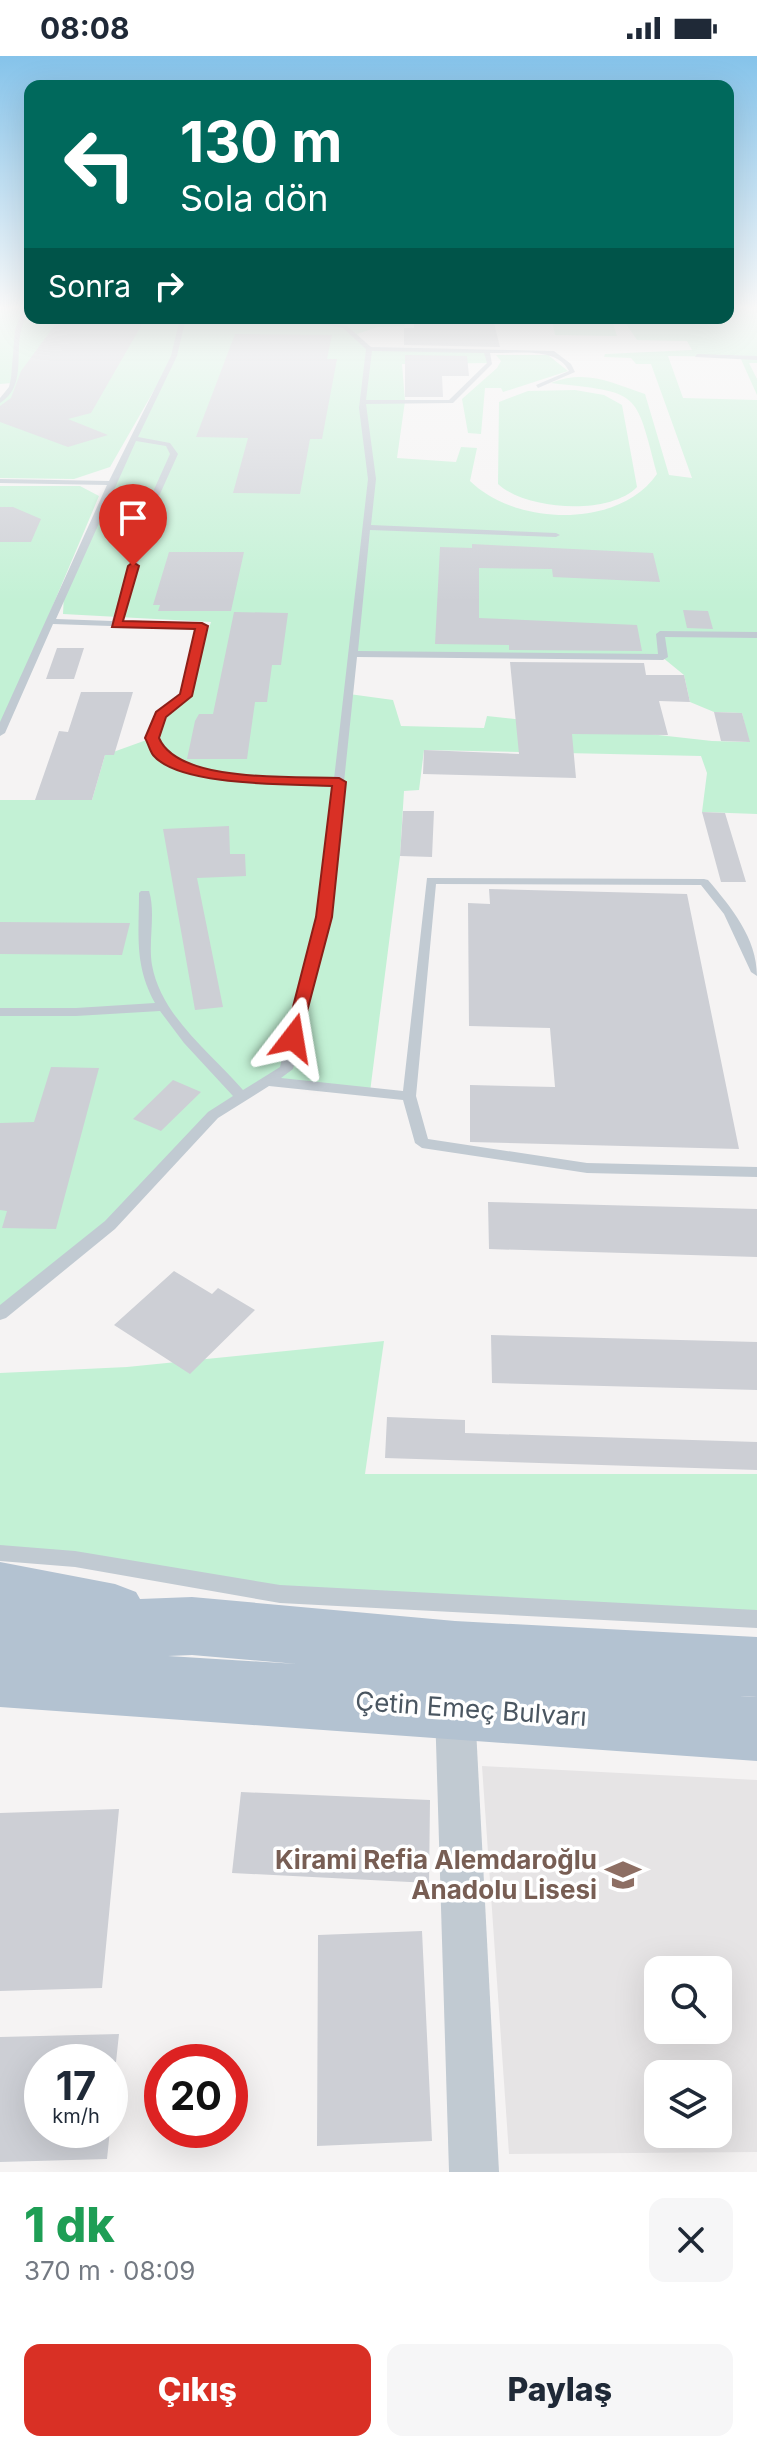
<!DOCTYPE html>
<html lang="tr">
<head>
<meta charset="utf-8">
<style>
  :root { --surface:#fff; --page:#f6f6f7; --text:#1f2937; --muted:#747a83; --accent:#d93025 }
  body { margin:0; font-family:Inter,sans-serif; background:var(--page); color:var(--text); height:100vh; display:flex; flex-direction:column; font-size:30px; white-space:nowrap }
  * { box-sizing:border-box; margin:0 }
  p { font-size:26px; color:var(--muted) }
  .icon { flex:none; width:44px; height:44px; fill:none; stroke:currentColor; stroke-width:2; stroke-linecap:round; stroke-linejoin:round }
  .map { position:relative; height:2116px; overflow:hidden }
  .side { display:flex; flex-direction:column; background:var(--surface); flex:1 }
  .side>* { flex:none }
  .banner { position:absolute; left:24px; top:24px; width:710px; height:244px; border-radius:16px; box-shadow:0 8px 32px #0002; background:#00695c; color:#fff; overflow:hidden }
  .controls { position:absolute; left:644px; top:1900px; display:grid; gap:16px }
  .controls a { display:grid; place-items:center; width:88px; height:88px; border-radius:16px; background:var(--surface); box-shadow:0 8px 32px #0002; font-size:40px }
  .speed { position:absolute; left:24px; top:1988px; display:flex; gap:16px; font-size:40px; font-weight:700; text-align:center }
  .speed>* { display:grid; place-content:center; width:104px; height:104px; border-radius:50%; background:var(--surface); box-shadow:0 8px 32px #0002; line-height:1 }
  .speed small { font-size:20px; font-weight:400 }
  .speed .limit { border:12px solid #d22; background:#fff; color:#111 }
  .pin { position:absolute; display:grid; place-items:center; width:68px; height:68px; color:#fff; margin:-82px -34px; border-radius:50% 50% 50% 0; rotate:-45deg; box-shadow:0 0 8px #0007 }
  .pin .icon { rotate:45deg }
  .me { position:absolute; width:88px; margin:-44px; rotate:14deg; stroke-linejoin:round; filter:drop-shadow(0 0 6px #0008) }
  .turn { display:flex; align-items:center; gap:28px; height:168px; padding:0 24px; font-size:36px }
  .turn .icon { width:104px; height:104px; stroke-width:2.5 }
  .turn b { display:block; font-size:56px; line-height:68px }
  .then { display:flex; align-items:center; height:76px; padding:0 24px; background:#0003; gap:16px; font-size:30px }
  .round { display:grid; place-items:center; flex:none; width:84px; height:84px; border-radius:16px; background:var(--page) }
  .summary { display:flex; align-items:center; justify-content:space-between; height:136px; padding:0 24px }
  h1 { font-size:48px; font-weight:800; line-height:60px; color:#1e9e55 }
  .cta { display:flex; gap:16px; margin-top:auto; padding:16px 24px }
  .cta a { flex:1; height:92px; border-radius:16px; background:var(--accent); color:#fff; font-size:32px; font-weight:800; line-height:92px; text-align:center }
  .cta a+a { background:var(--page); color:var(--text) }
  .status { display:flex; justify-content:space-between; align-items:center; height:56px; padding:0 40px; background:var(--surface); direction:ltr }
  .status svg { height:22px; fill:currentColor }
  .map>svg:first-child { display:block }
</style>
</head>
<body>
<div class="status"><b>08:08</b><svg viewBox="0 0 49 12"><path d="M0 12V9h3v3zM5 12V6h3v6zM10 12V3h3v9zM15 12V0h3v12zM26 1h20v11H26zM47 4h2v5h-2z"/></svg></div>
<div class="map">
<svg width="757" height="2116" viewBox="0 0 757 2116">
  <rect width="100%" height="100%" fill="#f5f3f3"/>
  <path fill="#e6e4e5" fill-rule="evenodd" d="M482,1710L757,1724V2096L509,2098ZM658,1914H718V1974H658ZM658,2018H718V2078H658Z"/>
  <path fill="#c3f1d5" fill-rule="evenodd" d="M0,250H30V262H183V268L304,265L288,262H410L404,270L378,271L357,278L369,293L487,296L490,307L402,308L405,345L397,402L456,406L461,391L477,392L470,425C516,470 619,473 657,418C635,333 640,337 551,327C587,313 611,327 645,338L669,419L692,422L651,308H636L631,302L604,301L605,298L692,294L687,285L637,284L622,262H728V250H757V307H749L757,323V339L740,301L668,300L683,342L757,344V758L702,756L707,717L701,700L424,694L419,734L404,735L400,800L370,1036L266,1026L213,1059L110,1169L0,1258V744H92L105,699L152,682L161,659L186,640L211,566L63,558L64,538L168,310L110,411L74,423L0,422V345L12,327L0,328ZM353,598L662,601L684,619L690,646L714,656L742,657L749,686L712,685L487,660L484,672L401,670L393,644L349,638Z
    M552,264H612L617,280L555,279Z
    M496,299H548L568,315L503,336L501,332H485L481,378L468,377L462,343L497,312L501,305Z
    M575,334L604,339L622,349L637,431C609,460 526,454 498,428L499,346L528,335Z
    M0,430H80L99,440L0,675Z
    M384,1285L365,1418H757V1563L280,1538L0,1497V1317L127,1311Z"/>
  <path fill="#cdcfd5" d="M60,262L145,263L91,357L68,363L108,379L68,391L0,366V350L11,342L21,315Z
    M493,263L500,291L404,289V272H414V267H423V264Z
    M235,278L332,279L327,303H337L322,383H310L300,438L233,437L248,382L196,381Z
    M405,299L467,300L469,320H442L443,341H405Z
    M0,451H13L41,463L31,486H0Z
    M472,488L653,497L660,526L553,521L552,513L479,512V562L637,569L642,595L509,594V589L435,588L440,491L472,492Z
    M169,496H244L231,555H158L160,549H153Z
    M683,554L708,555L713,573L687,572Z
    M234,556L288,557L281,609H272L267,646H255L247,703H187L195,665L199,658H213Z
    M57,592H84L74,623H46Z
    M510,606L644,607L646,619H684L690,646L659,645L668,679L572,678L576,722L423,718L424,694L519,698Z
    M81,636H133L114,699H105L92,744H35L59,675L68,676Z
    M714,656L742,657L750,686L721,685Z
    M403,755H434L432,801L400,800Z
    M702,756L725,757L746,826H721Z
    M229,770L230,798H245L246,820L197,822L223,951L195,954L163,773Z
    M489,833L687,838L739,1093L470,1086V1029L555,1031L550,972L469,970L468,847L490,848Z
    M0,866L130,867L122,899L0,898Z
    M51,1011L99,1012L56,1173L2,1172L7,1155L0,1154V1067L34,1066Z
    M173,1024L201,1036L161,1075L133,1063Z
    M488,1146L757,1153V1201L489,1193Z
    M174,1215L212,1238L218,1232L255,1254L190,1318L114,1269Z
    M491,1279L757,1286V1334L492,1327Z
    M387,1361L465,1364V1377L757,1386V1414L385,1402Z
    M241,1736L430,1744L429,1827L232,1817Z
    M119,1753L102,1932L0,1935V1757Z
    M422,1875L432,2085L317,2090L318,1879Z
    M119,1978L116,2006H42V2074H110L107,2103L0,2106V1981Z"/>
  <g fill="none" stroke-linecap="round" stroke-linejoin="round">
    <path fill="#c1cad2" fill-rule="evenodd" d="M24,250H30C27,258 23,266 21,275C15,300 26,331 0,347V342L9,331L11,322L15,274Z
      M180,262H186L177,300L138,381L170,387L178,398L155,449L121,565L202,567L206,570L191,640L165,660L157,682C158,684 161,692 162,694C183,727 297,722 334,723L368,423L359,352L366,293L343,272L285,262L347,270L371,291L554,295L571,308L575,316L538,332L536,329L569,315C556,290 515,298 490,297L492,308L453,347L366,348L376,423L371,469L556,477L560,479L556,481L370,474L358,595L658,598L656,578L660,575L757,576V582L665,581L668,601L663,604L357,601L330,861L293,1013L281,1022L403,1035L427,822L704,823L708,824C731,851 757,882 757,920L751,916L724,858L701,829L436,828L416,1040L428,1083L587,1107L757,1111V1121L587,1117L422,1092L415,1087L403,1044L269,1030L218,1062L115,1173L6,1262L0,1264V1249L105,1165L208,1056L233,1040L184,987L160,955L76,960H0V952H76L155,947C134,909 139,879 139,837L141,835H149C156,857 148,885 152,909C161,960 210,996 243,1034L280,1011L318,861L333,729C290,728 184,733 155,699C151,695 149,688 147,682L158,657L181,639L197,573L53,568L5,677L0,680V666L107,429L0,427V423L109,425L171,300ZM372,295L484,297L487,307L449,344H366ZM136,385L166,390L170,398L147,449L112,565L56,563Z
      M697,298L757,300V304L695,301Z
      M0,1489L75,1495L280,1529L757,1554V1572L280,1547L75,1511L0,1505Z"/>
    <path fill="#c1cad2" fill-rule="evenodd" d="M455,1633L469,1639L475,1653L499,2116H449L435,1653L441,1639Z"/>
    <path fill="#b3c2d1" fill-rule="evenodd" d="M0,1506L115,1528L136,1536L140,1543L192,1541L455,1565L757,1581V1641L740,1640L757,1641V1705L0,1651ZM192,1599L297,1608L168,1600Z"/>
  </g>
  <linearGradient id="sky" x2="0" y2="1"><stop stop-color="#85c3ea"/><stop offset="0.46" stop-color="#fafafa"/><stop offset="1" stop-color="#fafafa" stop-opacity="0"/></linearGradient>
  <rect width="757" height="546" fill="url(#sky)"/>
  <path fill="#d93025" stroke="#8d1f18" stroke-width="2" d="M133,506L139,510L123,565L202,567L208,570L192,640L166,661L159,682C179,728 294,720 339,722L346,726L332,861L299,986L293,988L285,982L316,861L332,730C292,728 179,731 153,699C150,695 148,687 145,682L156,656L180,638L195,573L112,571L128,510Z"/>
  <defs>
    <g id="school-bare" transform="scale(2.76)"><path d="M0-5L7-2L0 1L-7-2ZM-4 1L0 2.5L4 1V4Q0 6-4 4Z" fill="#8d6e63" stroke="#fff" stroke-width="2.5" paint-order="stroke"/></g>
  </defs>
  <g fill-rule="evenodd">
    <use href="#school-bare" x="623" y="1819"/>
  </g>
  <g text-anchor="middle" stroke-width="7" stroke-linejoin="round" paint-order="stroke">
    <g font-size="26" fill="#4a5661" stroke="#fff">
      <text transform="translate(471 1653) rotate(4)" y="9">Çetin Emeç Bulvarı</text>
    </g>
    <g font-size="26" font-weight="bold" fill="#785e54" stroke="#fff" text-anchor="end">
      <text x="597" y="1813">Kirami Refia Alemdaroğlu<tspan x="597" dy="30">Anadolu Lisesi</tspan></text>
    </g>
  </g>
</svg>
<div class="controls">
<a><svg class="icon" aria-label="search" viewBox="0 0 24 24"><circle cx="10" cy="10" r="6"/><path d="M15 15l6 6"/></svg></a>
<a><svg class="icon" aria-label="layers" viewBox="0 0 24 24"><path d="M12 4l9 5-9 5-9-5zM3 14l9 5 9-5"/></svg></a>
</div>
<div class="speed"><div>17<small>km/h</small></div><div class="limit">20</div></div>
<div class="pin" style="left:133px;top:510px;background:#d93025"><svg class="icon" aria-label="arrive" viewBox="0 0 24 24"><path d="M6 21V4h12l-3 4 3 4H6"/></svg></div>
<svg class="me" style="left:293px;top:982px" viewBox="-20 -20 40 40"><path d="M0-17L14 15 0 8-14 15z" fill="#d93025" stroke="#fff" stroke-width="4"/></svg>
<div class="banner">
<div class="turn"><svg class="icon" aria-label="left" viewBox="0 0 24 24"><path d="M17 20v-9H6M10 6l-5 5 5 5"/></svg><div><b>130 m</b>Sola dön</div></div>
<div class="then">Sonra<svg class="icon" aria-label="right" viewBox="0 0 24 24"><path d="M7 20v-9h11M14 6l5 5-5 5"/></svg></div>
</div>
</div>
<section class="side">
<div class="summary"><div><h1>1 dk</h1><p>370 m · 08:09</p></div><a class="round"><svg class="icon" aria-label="close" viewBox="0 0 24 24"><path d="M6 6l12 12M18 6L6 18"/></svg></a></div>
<div class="cta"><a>Çıkış</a><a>Paylaş</a></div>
</section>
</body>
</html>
